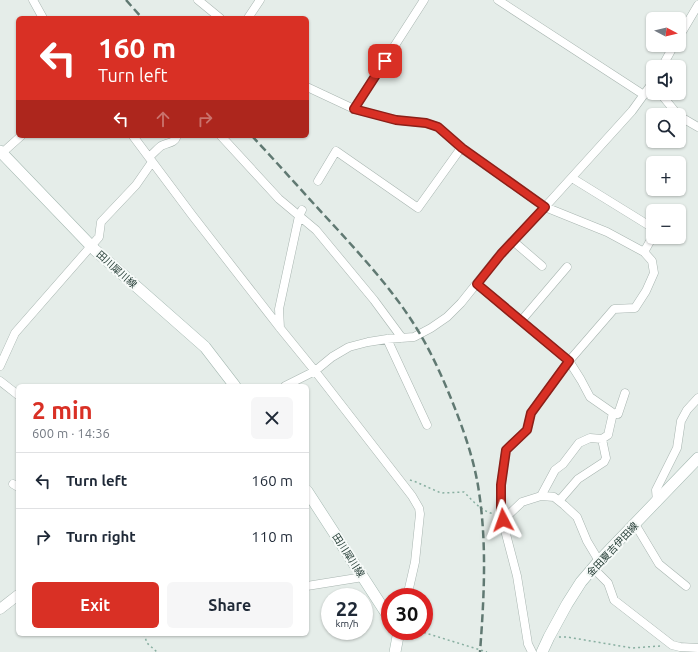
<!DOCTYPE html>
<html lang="en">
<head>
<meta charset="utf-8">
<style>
  :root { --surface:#fff; --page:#f6f6f7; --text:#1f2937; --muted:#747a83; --line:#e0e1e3; --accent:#d93025 }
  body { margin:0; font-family:Ubuntu,"Noto Sans JP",sans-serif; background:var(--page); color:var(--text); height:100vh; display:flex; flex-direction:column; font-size:15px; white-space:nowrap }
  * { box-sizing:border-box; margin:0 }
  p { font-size:13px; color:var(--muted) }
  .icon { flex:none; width:22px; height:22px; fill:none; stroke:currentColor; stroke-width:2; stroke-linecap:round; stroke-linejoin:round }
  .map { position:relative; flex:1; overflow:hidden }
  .details { position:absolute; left:16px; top:384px; width:293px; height:252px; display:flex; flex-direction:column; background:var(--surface); border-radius:6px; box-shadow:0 1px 3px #0004 }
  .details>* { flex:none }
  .hud { position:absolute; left:16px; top:16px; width:293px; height:122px; border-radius:6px; box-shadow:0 1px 3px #0004; background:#d93025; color:#fff; overflow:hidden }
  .needle { width:26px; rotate:97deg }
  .fabs { position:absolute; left:646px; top:12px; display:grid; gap:8px }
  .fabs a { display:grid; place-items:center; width:40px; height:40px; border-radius:6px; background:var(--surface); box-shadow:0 1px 3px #0004; font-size:20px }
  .speed { position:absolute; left:321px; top:588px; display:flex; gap:8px; font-size:20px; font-weight:700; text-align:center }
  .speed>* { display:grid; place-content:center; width:52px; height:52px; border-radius:50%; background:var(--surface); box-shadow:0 1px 3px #0004; line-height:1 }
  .speed small { font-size:10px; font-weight:400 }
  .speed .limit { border:6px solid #d22; background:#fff; color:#111 }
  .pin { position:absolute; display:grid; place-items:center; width:34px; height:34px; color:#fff; margin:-17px; border-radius:8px; box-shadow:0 2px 6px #0006 }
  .me { position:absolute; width:44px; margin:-22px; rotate:356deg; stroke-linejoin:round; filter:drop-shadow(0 0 3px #0008) }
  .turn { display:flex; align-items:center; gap:14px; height:84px; padding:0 16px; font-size:18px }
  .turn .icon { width:52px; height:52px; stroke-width:2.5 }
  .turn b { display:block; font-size:28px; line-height:34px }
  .lanes { display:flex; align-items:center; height:38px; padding:0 16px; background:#0003; justify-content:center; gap:20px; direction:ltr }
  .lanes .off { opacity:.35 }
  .round { display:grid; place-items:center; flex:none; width:42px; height:42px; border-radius:6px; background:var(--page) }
  .head { display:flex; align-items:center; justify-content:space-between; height:68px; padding:0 16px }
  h1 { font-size:24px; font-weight:700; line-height:30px; color:var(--accent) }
  .primary-button { display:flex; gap:8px; margin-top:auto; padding:8px 16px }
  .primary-button a { flex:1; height:46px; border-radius:6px; background:var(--accent); color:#fff; font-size:16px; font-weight:700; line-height:46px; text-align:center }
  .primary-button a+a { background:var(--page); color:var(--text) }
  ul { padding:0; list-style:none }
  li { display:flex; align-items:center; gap:12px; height:56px; padding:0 16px; border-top:1px solid var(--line) }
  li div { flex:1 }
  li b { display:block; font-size:15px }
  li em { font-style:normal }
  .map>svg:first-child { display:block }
</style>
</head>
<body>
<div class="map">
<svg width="698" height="652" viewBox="0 0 698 652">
  <rect width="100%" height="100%" fill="#e5ede9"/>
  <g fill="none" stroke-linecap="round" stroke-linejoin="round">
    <g stroke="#a8b5b0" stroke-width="9">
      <path id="minor" d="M33,0L43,18
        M198,0L220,18
        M498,0L644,95
        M248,18L260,0
        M679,37L698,5
        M662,67L674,45
        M307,87L354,109L396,120L426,123L438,127L461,148L545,207L607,232L644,252L652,261L654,273L646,291L635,308L614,309L569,361L581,380L590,397L613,413L608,435L602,439L590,438L579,443L563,464L555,470L541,496
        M660,93L678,115
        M354,109L424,0
        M679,116L698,127
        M133,136L192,215L280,328L315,371L412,496L419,508L420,514L415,562L407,597
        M221,136L279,199L316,230L374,300L402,338
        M2,153L21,136
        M149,157C153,154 157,149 161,146C168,142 174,144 177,136
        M572,178L653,228
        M318,181L336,151L418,208L461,148
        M513,241L542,266
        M644,252L653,236
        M477,284L569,361L531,413L527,430L506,450L501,485V515L517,576L528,644L532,652
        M521,321L567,267
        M280,328L279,309L299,216L302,210
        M387,339L427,425
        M0,366L15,333L99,237L101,222L136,185L152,162
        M0,381L18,395
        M285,386L315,371L332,357L349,347L368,342L387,339L414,337L431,328L447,317L461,303L501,253L545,207L632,111L653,82
        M613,413L618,414L625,393
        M13,484L18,487
        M559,501L578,479L604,462L606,458L602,439
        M657,502L656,490L677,448L681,421L687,410L698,398
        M503,520L522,502L541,496L554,497L564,505L577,517L587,541L599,561
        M635,524L659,564L686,586
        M593,568L608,583L614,600L672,645L680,647L698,648
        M307,586L363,577"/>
    </g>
    <g stroke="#a8b5b0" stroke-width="11">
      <path id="tertiary" d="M0,609L18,595"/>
    </g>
    <g stroke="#a4b8b1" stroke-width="12">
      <path id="secondary" d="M0,151L95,250L205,347L235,386
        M307,491L390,619
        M395,652L399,631
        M542,652L549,637L567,604L581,582L599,561L698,458"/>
    </g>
    <path stroke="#88afa1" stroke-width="1.5" stroke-dasharray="2 3" stroke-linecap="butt" d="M410,480L416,482L441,493L464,492C473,501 481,511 494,514
      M419,631L487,652
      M144,634L147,643L157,652
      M559,637H567L632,648L660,646"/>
    <use href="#minor" stroke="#fff" stroke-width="8"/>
    <use href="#tertiary" stroke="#fff" stroke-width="10"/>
    <use href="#secondary" stroke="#fff" stroke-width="11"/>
    <path stroke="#607972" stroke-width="2.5" stroke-dasharray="8 4" stroke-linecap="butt" d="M126,0L142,18
      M252,136C281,167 309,199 338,230C366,261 395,293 417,329C433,355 445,383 456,411C466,437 475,464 479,492C487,545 484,599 480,652"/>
  </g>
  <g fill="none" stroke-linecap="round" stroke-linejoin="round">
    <g stroke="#8d1f18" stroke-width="10">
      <path id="route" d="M385,61L354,109L396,120L426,123L438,127L462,148L545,207L501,254L477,284L569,361L531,413L527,430L506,450L501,485V515L503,520"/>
    </g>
    <use href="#route" stroke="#d93025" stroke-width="7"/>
  </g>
  <g text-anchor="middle" stroke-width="4" stroke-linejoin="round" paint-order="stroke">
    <g font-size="10" fill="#263e37" stroke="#f6faf8">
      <text transform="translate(117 269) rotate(42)" y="4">田川犀川線</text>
      <text transform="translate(612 549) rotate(-47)" y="4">金田夏吉伊田線</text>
      <text transform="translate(349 555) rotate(57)" y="4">田川犀川線</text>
    </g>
  </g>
</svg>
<div class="fabs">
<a><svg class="needle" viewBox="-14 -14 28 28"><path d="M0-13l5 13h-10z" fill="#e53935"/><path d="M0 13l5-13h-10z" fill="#747a83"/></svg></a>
<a><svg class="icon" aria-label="sound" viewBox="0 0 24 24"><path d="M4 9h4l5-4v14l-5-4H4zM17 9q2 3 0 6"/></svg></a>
<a><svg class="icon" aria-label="search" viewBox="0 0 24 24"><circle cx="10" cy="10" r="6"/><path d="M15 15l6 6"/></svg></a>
<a>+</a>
<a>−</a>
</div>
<div class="speed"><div>22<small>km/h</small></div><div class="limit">30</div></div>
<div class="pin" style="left:385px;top:61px;background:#d93025"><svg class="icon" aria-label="arrive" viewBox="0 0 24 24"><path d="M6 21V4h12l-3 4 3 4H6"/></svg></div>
<svg class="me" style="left:503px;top:520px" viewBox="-20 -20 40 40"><path d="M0-17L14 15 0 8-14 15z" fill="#d93025" stroke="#fff" stroke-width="4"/></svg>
<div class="hud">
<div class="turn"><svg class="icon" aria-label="left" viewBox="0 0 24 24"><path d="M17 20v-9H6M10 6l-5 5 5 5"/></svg><div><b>160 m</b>Turn left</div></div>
<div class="lanes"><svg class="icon" aria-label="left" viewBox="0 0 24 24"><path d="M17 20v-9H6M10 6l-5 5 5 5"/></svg><svg class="icon off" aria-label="ahead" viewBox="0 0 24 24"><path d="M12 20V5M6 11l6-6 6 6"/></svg><svg class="icon off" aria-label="right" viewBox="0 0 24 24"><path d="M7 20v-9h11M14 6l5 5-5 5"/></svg></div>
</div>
<section class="details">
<div class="head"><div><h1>2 min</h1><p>600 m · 14:36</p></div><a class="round"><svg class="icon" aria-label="close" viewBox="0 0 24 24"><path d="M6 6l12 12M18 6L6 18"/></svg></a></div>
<ul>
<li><svg class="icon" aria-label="left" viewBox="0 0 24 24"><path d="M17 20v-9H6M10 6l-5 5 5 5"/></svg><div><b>Turn left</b></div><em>160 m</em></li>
<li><svg class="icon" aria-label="right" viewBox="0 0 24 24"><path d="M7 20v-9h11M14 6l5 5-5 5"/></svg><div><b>Turn right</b></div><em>110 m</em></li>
</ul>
<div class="primary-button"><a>Exit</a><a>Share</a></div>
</section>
</div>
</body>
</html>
